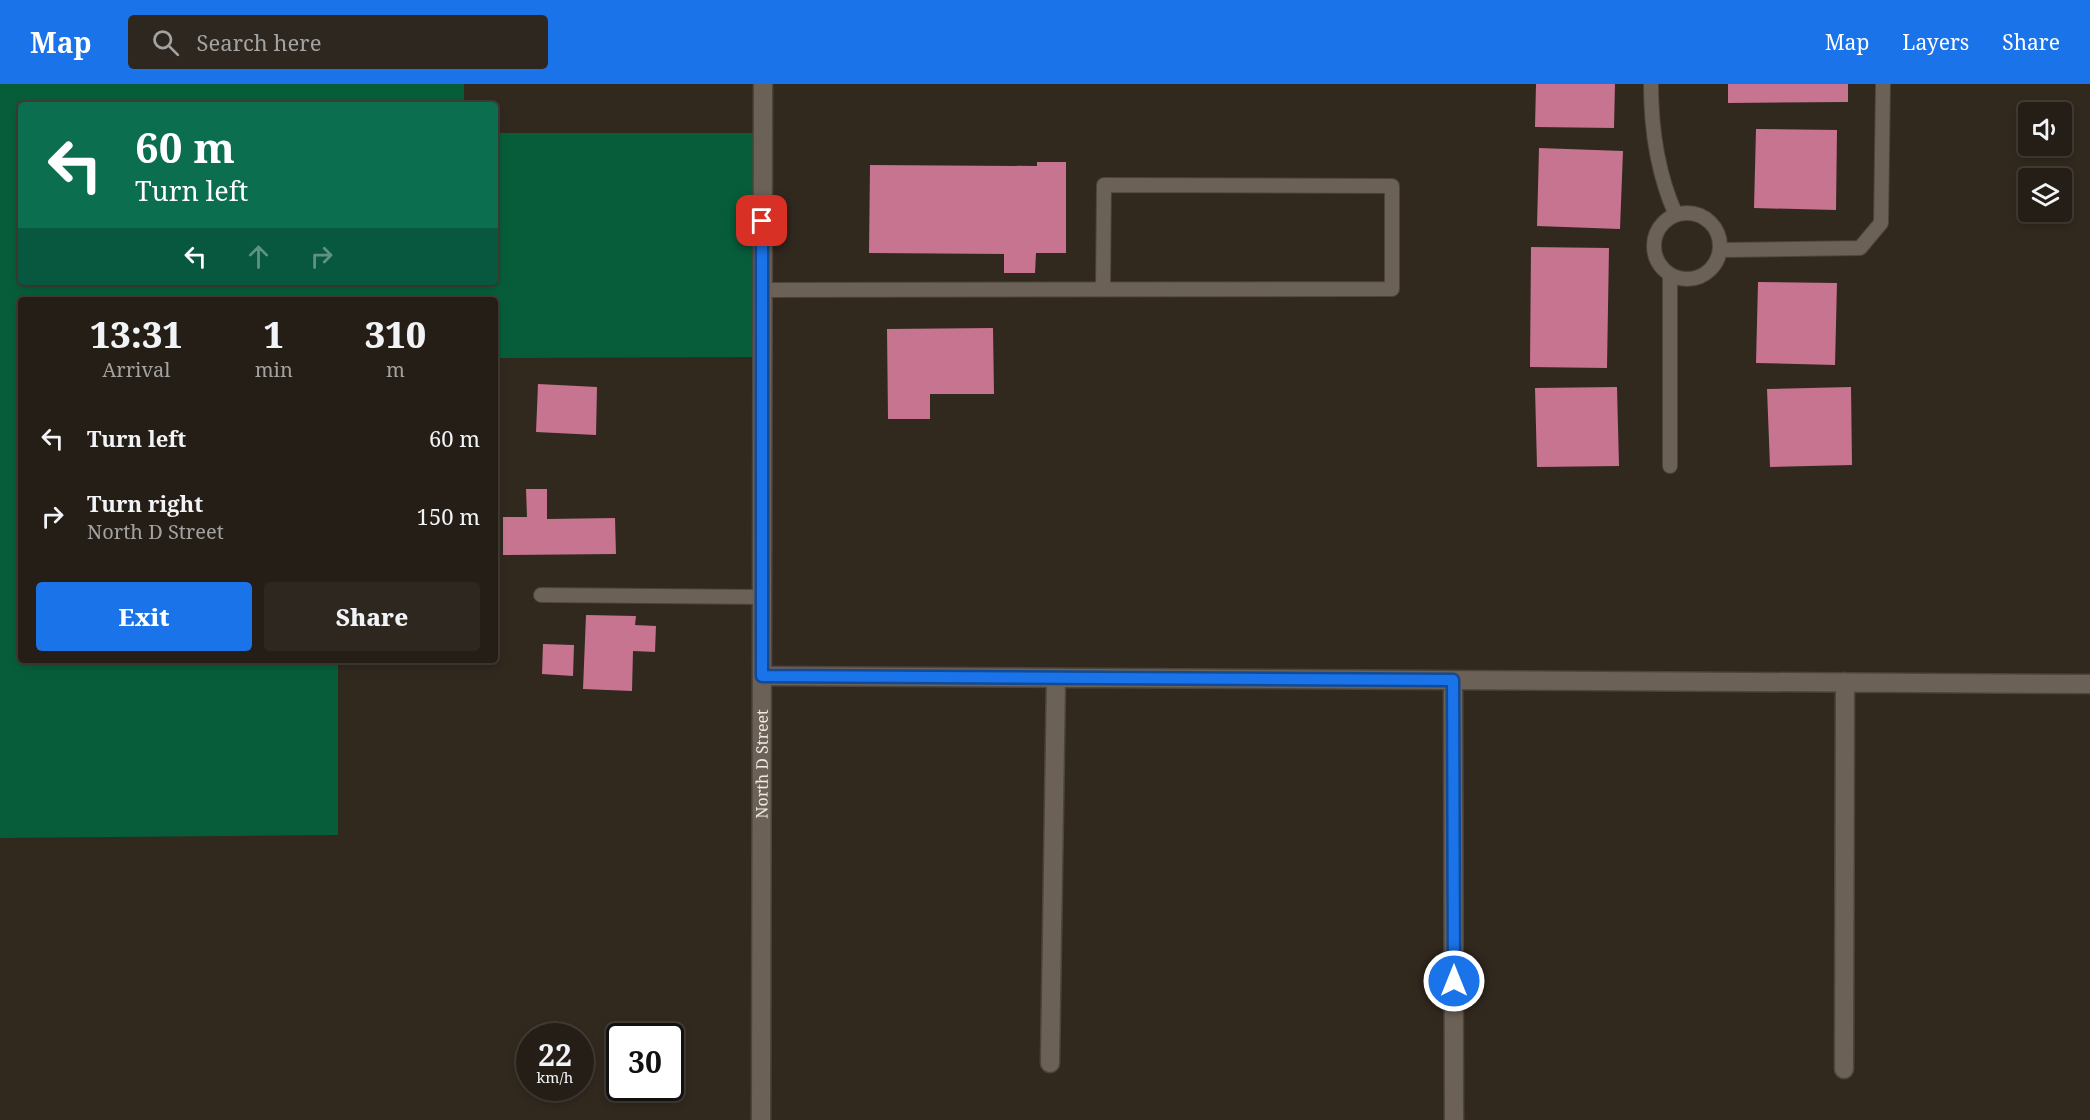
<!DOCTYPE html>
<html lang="en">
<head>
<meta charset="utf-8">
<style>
  :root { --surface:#251e16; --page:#2d271f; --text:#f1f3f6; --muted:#a3a2a1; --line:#423c35; --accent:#1a73e8 }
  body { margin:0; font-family:"Noto Serif",serif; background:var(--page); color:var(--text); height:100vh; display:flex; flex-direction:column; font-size:22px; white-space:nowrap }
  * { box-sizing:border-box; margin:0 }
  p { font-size:20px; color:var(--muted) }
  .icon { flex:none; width:33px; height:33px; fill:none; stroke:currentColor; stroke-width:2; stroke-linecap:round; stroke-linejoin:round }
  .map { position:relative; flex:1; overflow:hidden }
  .sheet { position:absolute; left:18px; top:213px; width:480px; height:366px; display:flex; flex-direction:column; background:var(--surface); border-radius:6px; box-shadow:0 3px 9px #0003,0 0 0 2px var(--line) }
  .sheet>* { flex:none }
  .banner { position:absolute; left:18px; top:18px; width:480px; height:183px; border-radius:6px; box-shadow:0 3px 9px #0003,0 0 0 2px var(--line); background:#0b6e4f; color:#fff; overflow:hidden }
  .buttons { position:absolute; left:2018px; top:18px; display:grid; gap:12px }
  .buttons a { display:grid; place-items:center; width:54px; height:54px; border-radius:6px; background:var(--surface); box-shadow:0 3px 9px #0003,0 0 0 2px var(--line); font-size:30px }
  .speed { position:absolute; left:516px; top:939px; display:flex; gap:12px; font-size:30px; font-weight:700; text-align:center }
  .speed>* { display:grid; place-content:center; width:78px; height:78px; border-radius:50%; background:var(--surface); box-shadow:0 3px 9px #0003,0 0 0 2px var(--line); line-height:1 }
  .speed small { font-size:15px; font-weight:400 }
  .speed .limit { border:3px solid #111; border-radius:9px; background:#fff; color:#111 }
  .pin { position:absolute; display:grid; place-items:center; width:51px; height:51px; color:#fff; margin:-26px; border-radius:12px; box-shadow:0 3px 9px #0006 }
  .me { position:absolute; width:66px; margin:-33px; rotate:0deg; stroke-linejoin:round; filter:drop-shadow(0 0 4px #0008) }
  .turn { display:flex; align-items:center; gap:21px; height:126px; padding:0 18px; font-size:27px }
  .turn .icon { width:78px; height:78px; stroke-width:2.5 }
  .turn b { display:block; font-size:42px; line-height:51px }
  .lanes { display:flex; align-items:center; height:57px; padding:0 18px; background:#0003; justify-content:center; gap:30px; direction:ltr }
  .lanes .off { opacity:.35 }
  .eta { display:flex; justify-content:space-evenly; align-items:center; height:102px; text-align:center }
  .eta b { font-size:36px; font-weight:800; line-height:42px }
  .button { display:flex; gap:12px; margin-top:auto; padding:12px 18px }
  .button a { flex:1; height:69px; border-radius:6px; background:var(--accent); color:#fff; font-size:24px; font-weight:800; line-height:69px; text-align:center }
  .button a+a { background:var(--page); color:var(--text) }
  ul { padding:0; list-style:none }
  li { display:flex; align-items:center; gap:18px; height:78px; padding:0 18px }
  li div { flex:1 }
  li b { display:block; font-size:22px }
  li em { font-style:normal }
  header { display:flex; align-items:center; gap:36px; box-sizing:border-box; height:84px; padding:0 30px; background:var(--accent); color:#fff }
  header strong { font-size:28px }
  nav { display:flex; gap:33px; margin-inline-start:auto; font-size:21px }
  .search { width:420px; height:54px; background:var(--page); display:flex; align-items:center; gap:15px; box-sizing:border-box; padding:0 21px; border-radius:6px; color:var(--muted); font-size:22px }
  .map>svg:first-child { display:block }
</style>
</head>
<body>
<header>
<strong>Map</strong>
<div class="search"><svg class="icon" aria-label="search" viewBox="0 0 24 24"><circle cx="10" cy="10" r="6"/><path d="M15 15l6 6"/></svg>Search here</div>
<nav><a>Map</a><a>Layers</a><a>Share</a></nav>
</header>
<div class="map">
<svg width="2090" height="1036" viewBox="0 0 2090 1036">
  <rect width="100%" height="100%" fill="#31281e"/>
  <path fill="#075d3a" d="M0,0H464V21H21V198H495V49H770V273L495,274V216H21V576H338V751L0,754Z"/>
  <path fill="#c6748f" d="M1536,0H1615L1614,44L1535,43Z
    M1728,0H1848V18L1728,19Z
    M1756,45L1837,46L1836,126L1754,124Z
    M1539,64L1623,67L1620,145L1537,142Z
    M1037,78H1066V169H1036L1035,189H1004V170L869,169L870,81L1037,82Z
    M1531,163L1609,164L1607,284L1530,283Z
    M1758,198L1837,199L1835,281L1756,279Z
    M993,244L994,310H930V335H888L887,245Z
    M538,300L597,303L596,351L536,348Z
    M1617,303L1619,382L1537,383L1535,304Z
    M1851,303L1852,381L1770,383L1767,305Z
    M526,405H547V435L615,434L616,470L503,471V433H527Z
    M586,531L636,532L635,541L656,542L655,568L633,567L632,607L583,605Z
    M543,560L574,561L573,592L542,590Z"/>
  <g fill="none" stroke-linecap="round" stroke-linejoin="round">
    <g stroke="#4c453c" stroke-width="16">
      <path id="service" d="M1651,0C1651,46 1657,89 1676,131
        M1654 162a33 33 0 1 1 66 0a33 33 0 1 1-66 0Z
        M1721,166L1860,164L1881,139L1883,0
        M1670,191V382
        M761,206L1392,205V102L1104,101L1103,205
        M541,511L762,513"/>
    </g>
    <g stroke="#4c453c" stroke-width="21">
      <path id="minor" d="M762,592L2090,600
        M1453,596L1454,1036
        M1050,979L1056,594
        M1844,985L1845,598"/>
    </g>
    <g stroke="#4c453c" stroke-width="21">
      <g id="tertiary">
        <path id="s1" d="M761,1036L763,0"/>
      </g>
    </g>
    <use href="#service" stroke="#6c6156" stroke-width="14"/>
    <use href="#minor" stroke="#6c6156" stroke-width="18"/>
    <use href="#tertiary" stroke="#6c6156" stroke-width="18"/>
  </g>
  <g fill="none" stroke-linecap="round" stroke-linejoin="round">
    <g stroke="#114b97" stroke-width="15">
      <path id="route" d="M762,137V592L1453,596L1454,897"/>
    </g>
    <use href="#route" stroke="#1a73e8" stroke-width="10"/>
  </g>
  <g text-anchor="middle" stroke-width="6" stroke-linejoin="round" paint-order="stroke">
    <g font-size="16" fill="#efe9e2" stroke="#31281e">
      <text dy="6" stroke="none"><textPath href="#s1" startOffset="356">North D Street</textPath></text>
    </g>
  </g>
</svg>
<div class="buttons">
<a><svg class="icon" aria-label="sound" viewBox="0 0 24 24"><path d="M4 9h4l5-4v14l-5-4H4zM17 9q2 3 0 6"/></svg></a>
<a><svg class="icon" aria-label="layers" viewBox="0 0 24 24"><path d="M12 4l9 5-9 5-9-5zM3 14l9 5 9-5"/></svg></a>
</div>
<div class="speed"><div>22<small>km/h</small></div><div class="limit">30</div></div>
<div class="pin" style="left:762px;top:137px;background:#d93025"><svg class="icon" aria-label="arrive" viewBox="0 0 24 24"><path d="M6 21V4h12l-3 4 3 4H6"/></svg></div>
<svg class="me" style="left:1454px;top:897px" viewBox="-20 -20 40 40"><circle r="17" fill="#1a73e8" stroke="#fff" stroke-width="3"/><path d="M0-11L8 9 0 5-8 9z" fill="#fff"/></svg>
<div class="banner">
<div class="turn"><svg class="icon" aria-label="left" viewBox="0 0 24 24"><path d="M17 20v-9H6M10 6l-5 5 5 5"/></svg><div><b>60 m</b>Turn left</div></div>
<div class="lanes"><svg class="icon" aria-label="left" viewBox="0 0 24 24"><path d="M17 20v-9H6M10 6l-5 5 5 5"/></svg><svg class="icon off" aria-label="ahead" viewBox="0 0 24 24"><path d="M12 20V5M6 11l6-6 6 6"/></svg><svg class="icon off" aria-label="right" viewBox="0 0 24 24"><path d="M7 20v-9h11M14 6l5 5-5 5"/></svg></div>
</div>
<section class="sheet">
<div class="eta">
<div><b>13:31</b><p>Arrival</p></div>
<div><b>1</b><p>min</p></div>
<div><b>310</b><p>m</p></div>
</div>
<ul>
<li><svg class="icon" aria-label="left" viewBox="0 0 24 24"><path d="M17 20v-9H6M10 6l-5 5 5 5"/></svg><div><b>Turn left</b></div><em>60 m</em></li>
<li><svg class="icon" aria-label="right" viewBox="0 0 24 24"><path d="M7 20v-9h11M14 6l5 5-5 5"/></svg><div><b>Turn right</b><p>North D Street</p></div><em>150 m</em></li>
</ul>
<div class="button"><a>Exit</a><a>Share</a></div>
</section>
</div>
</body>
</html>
